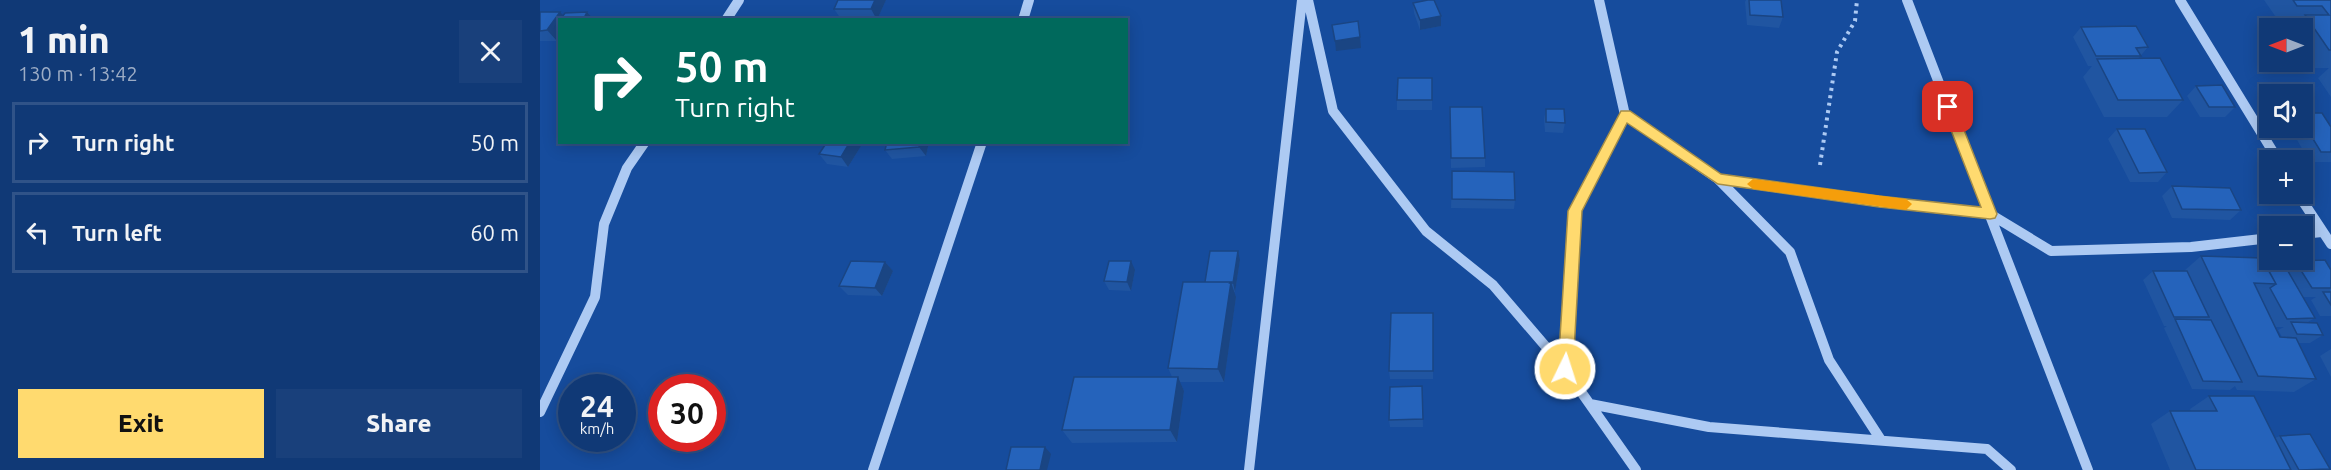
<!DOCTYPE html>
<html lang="en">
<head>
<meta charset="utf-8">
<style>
  :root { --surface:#103976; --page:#19407b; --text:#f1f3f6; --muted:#9cacc5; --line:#305388; --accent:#ffda6f }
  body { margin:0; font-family:Ubuntu,sans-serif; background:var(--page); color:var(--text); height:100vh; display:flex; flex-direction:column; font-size:22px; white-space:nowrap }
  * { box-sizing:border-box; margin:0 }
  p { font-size:20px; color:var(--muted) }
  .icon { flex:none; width:33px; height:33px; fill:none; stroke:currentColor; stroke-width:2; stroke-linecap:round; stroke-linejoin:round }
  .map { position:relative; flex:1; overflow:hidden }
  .details { display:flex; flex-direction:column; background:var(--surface); width:540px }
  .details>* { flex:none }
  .hud { position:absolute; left:18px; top:18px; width:570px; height:126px; border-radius:0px; box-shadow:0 3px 15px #0003,0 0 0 2px var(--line); background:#00695c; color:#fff; overflow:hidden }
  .needle { width:39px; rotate:270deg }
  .buttons { position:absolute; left:1719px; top:18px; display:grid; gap:12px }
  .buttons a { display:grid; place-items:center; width:54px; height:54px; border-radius:0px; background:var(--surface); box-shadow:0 3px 15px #0003,0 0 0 2px var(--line); font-size:30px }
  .speed { position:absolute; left:18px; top:374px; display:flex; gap:12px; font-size:30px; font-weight:700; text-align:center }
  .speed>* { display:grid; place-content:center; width:78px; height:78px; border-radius:50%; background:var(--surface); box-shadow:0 3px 15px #0003,0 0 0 2px var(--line); line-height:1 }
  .speed small { font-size:15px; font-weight:400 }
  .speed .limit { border:9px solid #d22; background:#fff; color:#111 }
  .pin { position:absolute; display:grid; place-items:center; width:51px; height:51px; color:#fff; margin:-26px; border-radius:12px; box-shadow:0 3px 9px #0006 }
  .me { position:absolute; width:66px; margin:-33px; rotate:4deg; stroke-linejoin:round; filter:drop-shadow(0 0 4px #0008) }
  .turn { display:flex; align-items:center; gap:21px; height:126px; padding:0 18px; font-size:27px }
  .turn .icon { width:78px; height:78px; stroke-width:2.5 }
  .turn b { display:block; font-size:42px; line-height:51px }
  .round { display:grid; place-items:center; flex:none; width:63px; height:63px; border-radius:0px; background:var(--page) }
  .overview { display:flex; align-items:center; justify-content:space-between; height:102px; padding:0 18px }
  h1 { font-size:36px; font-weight:800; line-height:45px }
  .button { display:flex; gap:12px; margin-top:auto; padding:12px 18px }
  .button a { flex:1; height:69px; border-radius:0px; background:var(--accent); color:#111; font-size:24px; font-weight:800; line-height:69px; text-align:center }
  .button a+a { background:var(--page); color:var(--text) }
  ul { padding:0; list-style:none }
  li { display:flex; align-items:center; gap:18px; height:81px; margin:0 12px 9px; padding:0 6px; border:3px solid var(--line); border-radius:0px }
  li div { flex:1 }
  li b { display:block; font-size:22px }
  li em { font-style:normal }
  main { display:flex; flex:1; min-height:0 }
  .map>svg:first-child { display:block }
</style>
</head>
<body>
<main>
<section class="details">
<div class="overview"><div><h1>1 min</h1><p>130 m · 13:42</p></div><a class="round"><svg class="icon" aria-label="close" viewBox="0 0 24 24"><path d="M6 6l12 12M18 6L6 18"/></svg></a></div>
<ul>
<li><svg class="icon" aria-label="right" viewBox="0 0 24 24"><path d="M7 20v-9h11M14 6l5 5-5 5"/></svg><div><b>Turn right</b></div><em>50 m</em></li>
<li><svg class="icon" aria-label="left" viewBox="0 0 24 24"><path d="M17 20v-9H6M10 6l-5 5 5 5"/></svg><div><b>Turn left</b></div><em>60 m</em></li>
</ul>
<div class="button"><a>Exit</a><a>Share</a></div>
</section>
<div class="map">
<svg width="1791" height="470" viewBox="0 0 1791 470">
  <rect width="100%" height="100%" fill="#164c9d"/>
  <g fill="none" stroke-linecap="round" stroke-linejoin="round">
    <path stroke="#adcaf3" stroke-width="4" stroke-dasharray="3 4.5" stroke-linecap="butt" d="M1280,165L1297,52L1315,21L1317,0"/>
    <path stroke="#adcaf3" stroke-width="10" d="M768,0L793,111L886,231L953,285L1025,369
      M1059,0L1085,115L1035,211L1025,369L1096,470
      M1367,0L1548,470
      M1640,0L1738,160
      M186,20L199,0
      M483,20L489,0
      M1085,115L1178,179L1250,252L1289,360L1341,440
      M1178,179L1339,202L1450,214L1511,251L1651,247L1730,238
      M1758,194L1791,244
      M1762,234L1782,232
      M1050,404L1169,427L1447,449L1471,470
      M0,412L55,297L64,224L87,168L105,142
      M333,470L442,142
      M709,470L762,0"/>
  </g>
  <path fill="#2055a1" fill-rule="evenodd" d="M346,0L337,20L301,19L294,9Z
    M1206,0H1241L1243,17L1239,28L1207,25L1205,2Z
    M1724,0H1791V97L1778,78L1789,68H1770L1762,55V28H1752L1758,23H1740Z
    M873,3L901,16V26L880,30L874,13Z
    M0,12L23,15L47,12L54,20H20V37L17,41H0Z
    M1541,27L1608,47L1598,59L1643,100L1627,117H1564L1543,77L1552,66H1548L1533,37Z
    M892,78V110H857V100Z
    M1656,86L1695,107L1685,117H1660L1647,96Z
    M1006,109L1025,123L1023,133L1005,132L1004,119Z
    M1762,113L1791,127V162H1770L1750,128H1762Z
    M910,117L945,158V167L911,168Z
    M1577,129L1627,172L1618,182H1590L1568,139Z
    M287,142H319L321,146L308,167L287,164L279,154Z
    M347,142H389L386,156L352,159L345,150Z
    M912,171L975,200L974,209L911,208Z
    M1632,186L1701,210L1690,220L1632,218L1622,196Z
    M1661,256L1726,266L1746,268L1755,261L1791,270V316H1780L1771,300L1776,297H1763L1775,318L1768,322L1783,335L1770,343H1759L1776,379L1754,392L1697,390L1695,386L1690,390L1652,389L1624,328L1627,326H1624L1603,280L1613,271H1644ZM1735,327H1744L1738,330L1742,337H1740Z
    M700,260L695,292H694L696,297L684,382H640L644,391L637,442L532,443L522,430L632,377L628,368L665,282Z
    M345,262L353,271L342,296L308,295L299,286Z
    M595,270L591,291L569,290L564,281Z
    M893,313V379H850L849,371Z
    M1791,349V377L1780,356Z
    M882,386L883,427H850L849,420Z
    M1669,396L1735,438L1740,436L1790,469L1787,470H1630L1611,424L1630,411H1651L1650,409Z"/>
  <path fill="#1a4583" d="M335,0H346L337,20L331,9Z
    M20,12L28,20H20V28H15L20,32V37L17,41L7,30Z
    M47,12L54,20H43Z
    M901,16V26L880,30V20Z
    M820,37L821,48L796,51L795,41Z
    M310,142H319L321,146L308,167L301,157Z
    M380,142H389L386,156L379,147Z
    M698,251L700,260L695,292L693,283Z
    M591,261L595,270L591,291L587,282Z
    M345,262L353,271L342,296L335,288Z
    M691,282L696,297L684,382L678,369Z
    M638,377L644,391L637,442L630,430Z
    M505,447L511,454L507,470H500Z"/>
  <path fill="#2563bb" stroke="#1a4583" stroke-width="1.5" d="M298,0H335L331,9H294Z
    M888,0H894L901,16L880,20L873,3Z
    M1209,0H1241L1243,17L1210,15Z
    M1753,0H1791V50H1789L1765,15H1789L1782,6H1757Z
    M0,12H20L7,30L0,31Z
    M47,12L43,20H20L25,13Z
    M20,21V28H15Z
    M818,21L820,37L795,41L792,25Z
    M1596,26L1608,47L1596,48L1601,56H1556L1541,27Z
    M1620,58L1643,100H1578L1557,59Z
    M858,78H892V100H857Z
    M1682,85L1695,107H1669L1656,86Z
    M910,107H942L945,158H911Z
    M1006,109H1024L1025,123L1006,122Z
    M1762,113H1782L1791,127V152H1781L1762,121Z
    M1577,129H1605L1627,172L1599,173Z
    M287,142H310L301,157L279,154Z
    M347,142H380L379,147L345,150Z
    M912,171L974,172L975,200L912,199Z
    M1632,186L1690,188L1701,210L1642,209Z
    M670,251H698L693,283H690L691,282H665Z
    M1661,256L1722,258L1736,284L1714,283L1740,337L1756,338L1776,379L1718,376Z
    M1785,260L1791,270V288H1772L1755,261Z
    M311,261L345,262L335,288L299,286Z
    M569,261H591L587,282L564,281Z
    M1726,266H1745L1775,318L1747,319L1730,288L1736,284Z
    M1613,271H1647L1669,317H1634Z
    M643,282H691L678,369L628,368Z
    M1783,292H1791V305Z
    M851,313H893V371H849Z
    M1635,319L1671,320L1702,382L1663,381Z
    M1751,322L1777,323L1783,335L1757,334Z
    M534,377H638L630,430H522Z
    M882,386L883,419L849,420L850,387Z
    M1669,396H1714L1751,470H1656L1630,411H1677Z
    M1770,434L1790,469L1759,470L1740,436Z
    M471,447H505L500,470H466Z"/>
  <path fill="#ffda6f" stroke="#a68e48" stroke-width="1.5" d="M1408,102L1415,107L1457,214L1455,218L1450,219L1339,207L1178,184L1087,123L1042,211L1033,369L1030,374L1025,376L1020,374L1018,369L1028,211L1081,111H1090L1181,174L1339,196L1441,207L1402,107Z"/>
  <path fill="#f59e0b" d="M1213,179L1366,199L1372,204L1366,210L1213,189L1207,184Z"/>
</svg>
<div class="buttons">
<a><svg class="needle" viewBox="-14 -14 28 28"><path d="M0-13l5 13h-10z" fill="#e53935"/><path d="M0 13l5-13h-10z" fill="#9cacc5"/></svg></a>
<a><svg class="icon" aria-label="sound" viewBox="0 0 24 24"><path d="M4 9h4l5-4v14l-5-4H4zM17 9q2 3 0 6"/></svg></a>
<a>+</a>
<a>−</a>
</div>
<div class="speed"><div>24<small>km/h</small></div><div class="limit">30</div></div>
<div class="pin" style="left:1408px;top:107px;background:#d93025"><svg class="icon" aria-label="arrive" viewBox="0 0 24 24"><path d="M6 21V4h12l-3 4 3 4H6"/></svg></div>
<svg class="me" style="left:1025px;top:369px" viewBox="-20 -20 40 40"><circle r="17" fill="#ffda6f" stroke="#fff" stroke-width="3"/><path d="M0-11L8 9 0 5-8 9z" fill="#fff"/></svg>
<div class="hud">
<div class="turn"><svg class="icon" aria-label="right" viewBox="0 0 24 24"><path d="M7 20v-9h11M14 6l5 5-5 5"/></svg><div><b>50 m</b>Turn right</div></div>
</div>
</div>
</main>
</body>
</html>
